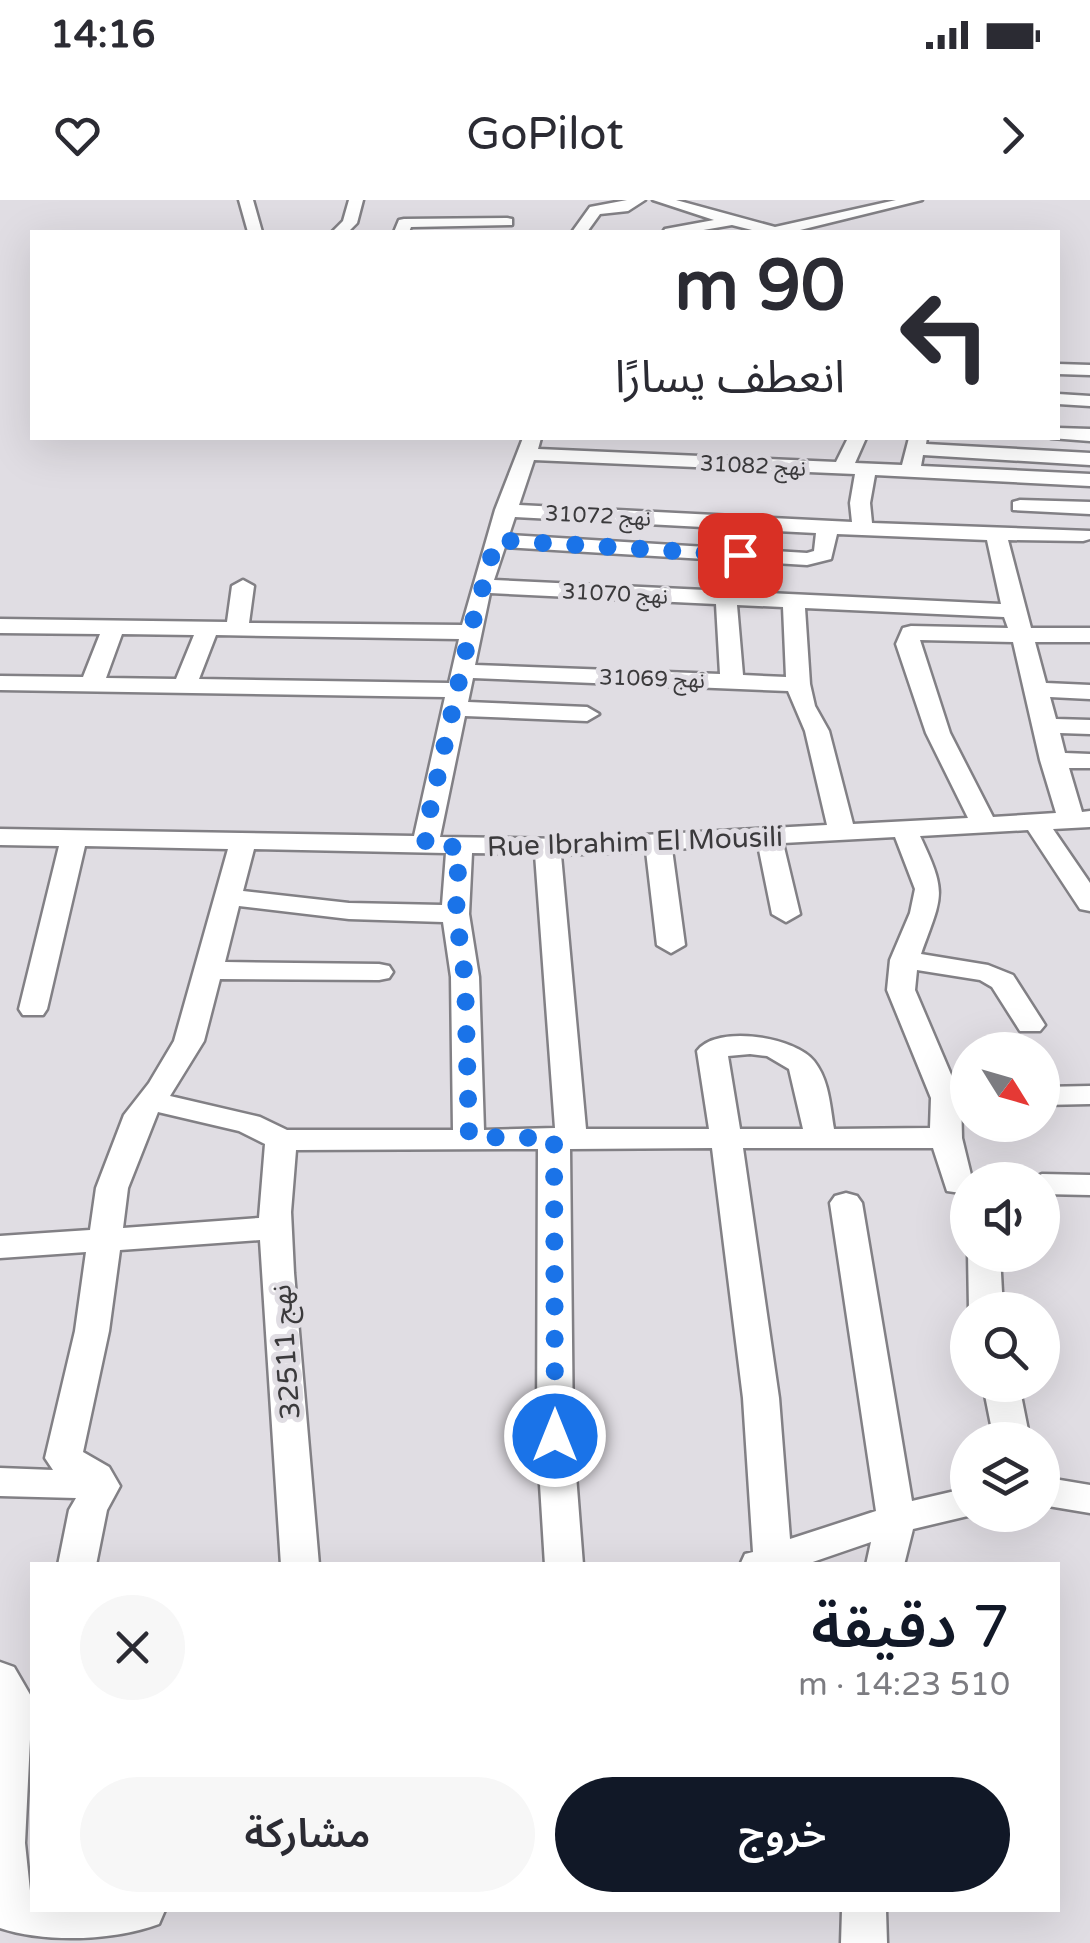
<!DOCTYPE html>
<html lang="ar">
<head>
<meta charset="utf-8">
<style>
  :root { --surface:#fff; --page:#f7f7f7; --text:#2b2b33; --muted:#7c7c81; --accent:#111827 }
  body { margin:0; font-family:"Varela Round","Noto Sans Arabic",sans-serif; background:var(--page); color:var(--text); direction:rtl; height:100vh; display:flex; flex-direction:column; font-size:38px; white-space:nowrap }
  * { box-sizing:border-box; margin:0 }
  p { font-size:32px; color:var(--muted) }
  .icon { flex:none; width:55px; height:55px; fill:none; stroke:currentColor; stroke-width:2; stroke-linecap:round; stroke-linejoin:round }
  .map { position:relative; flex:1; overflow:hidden; direction:ltr }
  .details { position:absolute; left:30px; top:1362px; width:1030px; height:350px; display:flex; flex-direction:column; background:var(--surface); border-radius:0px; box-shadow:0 10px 40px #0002; direction:rtl }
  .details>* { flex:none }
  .guide { position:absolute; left:30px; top:30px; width:1030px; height:210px; border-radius:0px; box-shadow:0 10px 40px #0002; direction:rtl; background:#fff; color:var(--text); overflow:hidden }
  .needle { width:65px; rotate:127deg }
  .tools { position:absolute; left:950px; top:832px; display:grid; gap:20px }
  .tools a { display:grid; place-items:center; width:110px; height:110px; border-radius:50%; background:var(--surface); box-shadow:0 10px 40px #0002; font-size:50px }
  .pin { position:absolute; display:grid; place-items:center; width:85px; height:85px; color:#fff; margin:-42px; border-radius:20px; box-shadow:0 5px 15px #0006 }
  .me { position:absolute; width:110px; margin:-55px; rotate:0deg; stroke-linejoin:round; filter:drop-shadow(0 0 8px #0008) }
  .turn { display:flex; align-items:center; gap:35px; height:210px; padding:0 50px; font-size:45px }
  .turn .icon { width:130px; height:130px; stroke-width:2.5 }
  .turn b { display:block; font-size:70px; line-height:85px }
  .round { display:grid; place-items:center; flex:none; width:105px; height:105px; border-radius:52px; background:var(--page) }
  .head { display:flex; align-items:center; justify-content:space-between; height:170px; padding:0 50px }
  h1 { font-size:60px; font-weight:600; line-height:75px; color:var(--accent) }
  .action { display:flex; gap:20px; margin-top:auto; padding:20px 50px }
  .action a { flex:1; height:115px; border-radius:60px; background:var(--accent); color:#fff; font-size:40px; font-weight:600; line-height:115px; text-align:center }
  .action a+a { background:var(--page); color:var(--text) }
  .status { display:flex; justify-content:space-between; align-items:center; height:70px; padding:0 50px; background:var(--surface); direction:ltr }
  .status svg { height:28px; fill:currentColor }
  header { display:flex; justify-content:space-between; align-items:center; height:130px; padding:0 50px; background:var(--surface); font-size:45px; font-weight:600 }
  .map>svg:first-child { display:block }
</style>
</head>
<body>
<div class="status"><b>14:16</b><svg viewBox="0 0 49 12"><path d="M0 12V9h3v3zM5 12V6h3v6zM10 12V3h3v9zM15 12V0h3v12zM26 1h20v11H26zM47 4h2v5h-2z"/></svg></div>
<header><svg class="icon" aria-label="forward" viewBox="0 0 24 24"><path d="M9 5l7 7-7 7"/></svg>GoPilot<svg class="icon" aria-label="heart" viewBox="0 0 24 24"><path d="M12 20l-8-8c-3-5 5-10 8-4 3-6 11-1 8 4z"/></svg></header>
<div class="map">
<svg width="1090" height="1743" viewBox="0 0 1090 1743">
  <rect width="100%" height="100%" fill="#e0dde3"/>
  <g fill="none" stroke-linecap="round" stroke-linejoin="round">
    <g stroke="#828085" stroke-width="5">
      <path id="minor" d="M239,0H253L262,32H248Z
        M349,0H363L357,23L348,32H332L343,21Z
        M627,0H645L628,11L600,14L587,32H572L590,7Z
        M653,0H676L775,27L896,0H922L792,32H760L732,25L692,32H663L665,29L714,20Z
        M507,18L512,19V25L411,27L409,32H394L399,20L404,19Z
        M1058,164L1090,165V175L1058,174Z
        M1058,194L1090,196V206L1058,204Z
        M1058,228L1090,229V241L1051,238H1058Z
        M523,238H541L538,249L836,262L848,238H866L855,263L902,265L909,238H927L926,244L1090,253V265L923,255L921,266L1090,274V286L875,275L870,303L872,323L1090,331V339L1083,341L1008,340L1031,428H1090V442H1035L1046,483L1090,485V499L1050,497L1056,519L1090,520V534L1060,533L1065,553L1090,554V568H1069L1082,612L1090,611V627L1053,629L1090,683V711L1080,709L1028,630L920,636C948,695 942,695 921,754L988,765L1013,775L1045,825L1040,831H1020L992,787L980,780L917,770L915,790L961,898L962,938L971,975L981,980H968V994L947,991L933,948H743L779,1198L790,1339L876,1311L830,1003L835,996L846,993L857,996L862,1003L912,1301L968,1288V1315H972L913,1329L904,1365H866L871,1342L804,1365H740L745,1354L753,1352L743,1198L712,948L570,949L573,1236L583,1365H545L537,1236L538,949L296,950L291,1012L294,1073L319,1365H281L260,1040L120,1050L109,1131L83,1252L109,1267L120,1286L107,1310L96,1365H58L69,1310L76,1298L0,1296V1268L53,1270L45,1258L75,1131L86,1052L0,1058V1036L90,1030L96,988L124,915L149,883L174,841L228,649L85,646L47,809L43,815H23L19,809L59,646L0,645V629L414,636L445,497L0,490V476L83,477L100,434L0,433V419L227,422L232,386L243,380L254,386L249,423L462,425L495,310ZM534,260L855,274L850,303L852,322L519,305ZM515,317L816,333L814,351L807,353L509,335ZM837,334L987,340L1001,404L494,380L505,347L807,365L831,359ZM490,393L716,404L720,474L475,465ZM737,405L783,407L786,477L743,475ZM805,408L1004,417L1008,428L911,426L903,428L896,444L926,533L968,618L853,624L829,531L815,506L810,484ZM122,434L194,435L176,479L106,478ZM216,435L459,439L449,483L199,479ZM920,440L1013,442L1040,560L1056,613L993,617L950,533ZM473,478L788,491L805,531L827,625L569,639L440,637L465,516L587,521L599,514L587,507L468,502ZM895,637L915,689L910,713L890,760L887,790L931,898L930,928L834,929C830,905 829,880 814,861C795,837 717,824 697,851L709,929H586L561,655L646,651L657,745L671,753L685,745L672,649L758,645L772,714L786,722L800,714L783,643ZM254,649L446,653L442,705L349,703L243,691ZM472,653L535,654L555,928L484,930L479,777L469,714ZM239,706L349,719L443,722L451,777L453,930H287L260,917L170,896L204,841L220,779L379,780L389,778L393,772L389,766L379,764L225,762ZM750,854L767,856L789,869L803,929H740L728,856ZM158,912L239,931L265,944L259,1018L123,1028L128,988Z
        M1020,300L1090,302V314L1013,310V302Z
        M1090,886V904L1042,905V887Z
        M1042,974L1090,975V995L1042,994V980H1029Z
        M968,1053L1000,1055L1003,1110H969Z
        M983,1185H1019L1030,1240H994Z
        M1042,1277L1090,1285V1313L1042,1305Z
        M0,1462L14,1467L32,1498L25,1643L32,1710H165L159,1724C114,1741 45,1743 0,1728Z
        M842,1710H886L887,1743H841Z"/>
    </g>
    <use href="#minor" fill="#fff" fill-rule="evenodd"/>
  </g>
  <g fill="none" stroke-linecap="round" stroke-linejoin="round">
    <path stroke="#1a73e8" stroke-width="18" stroke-dasharray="0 32.4" d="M555,1236L554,938L469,937L465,778L456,714L459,647L425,646L427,624L470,432L496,340L740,355"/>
  </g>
  <g text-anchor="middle" stroke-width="10" stroke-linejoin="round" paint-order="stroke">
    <g font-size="22" fill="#3b3a3c" stroke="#e0dde3">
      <text transform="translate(753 265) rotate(3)" y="8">نهج 31082</text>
      <text transform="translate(598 315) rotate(3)" y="8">نهج 31072</text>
      <text transform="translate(615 393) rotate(3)" y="8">نهج 31070</text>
      <text transform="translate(652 478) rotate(2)" y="8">نهج 31069</text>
    </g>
    <g font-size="28" fill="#3b3a3c" stroke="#e0dde3">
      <text transform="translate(635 641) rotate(-2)" y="10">Rue Ibrahim El Mousili</text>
      <text transform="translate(285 1152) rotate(-94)" y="10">نهج 32511</text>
    </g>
  </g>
</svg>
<div class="tools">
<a><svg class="needle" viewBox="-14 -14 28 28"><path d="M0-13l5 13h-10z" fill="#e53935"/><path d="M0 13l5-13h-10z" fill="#7c7c81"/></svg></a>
<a><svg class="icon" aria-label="sound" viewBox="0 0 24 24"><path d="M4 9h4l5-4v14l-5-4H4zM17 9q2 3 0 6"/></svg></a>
<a><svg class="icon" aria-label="search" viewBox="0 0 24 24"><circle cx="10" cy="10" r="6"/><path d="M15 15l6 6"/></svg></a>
<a><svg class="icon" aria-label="layers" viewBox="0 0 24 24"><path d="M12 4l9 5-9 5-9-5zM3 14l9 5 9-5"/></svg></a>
</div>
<div class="pin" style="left:740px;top:355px;background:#d93025"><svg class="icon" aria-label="arrive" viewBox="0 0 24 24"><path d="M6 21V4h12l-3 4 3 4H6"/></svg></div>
<svg class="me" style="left:555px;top:1236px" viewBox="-20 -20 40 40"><circle r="17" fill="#1a73e8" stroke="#fff" stroke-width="3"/><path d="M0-11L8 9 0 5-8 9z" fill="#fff"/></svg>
<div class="guide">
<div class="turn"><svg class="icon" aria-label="left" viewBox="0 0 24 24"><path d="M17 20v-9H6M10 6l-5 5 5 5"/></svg><div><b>90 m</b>انعطف يسارًا</div></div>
</div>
<section class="details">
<div class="head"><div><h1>7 دقيقة</h1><p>510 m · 14:23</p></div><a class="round"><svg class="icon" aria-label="close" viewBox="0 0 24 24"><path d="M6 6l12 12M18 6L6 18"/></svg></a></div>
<div class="action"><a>خروج</a><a>مشاركة</a></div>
</section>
</div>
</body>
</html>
